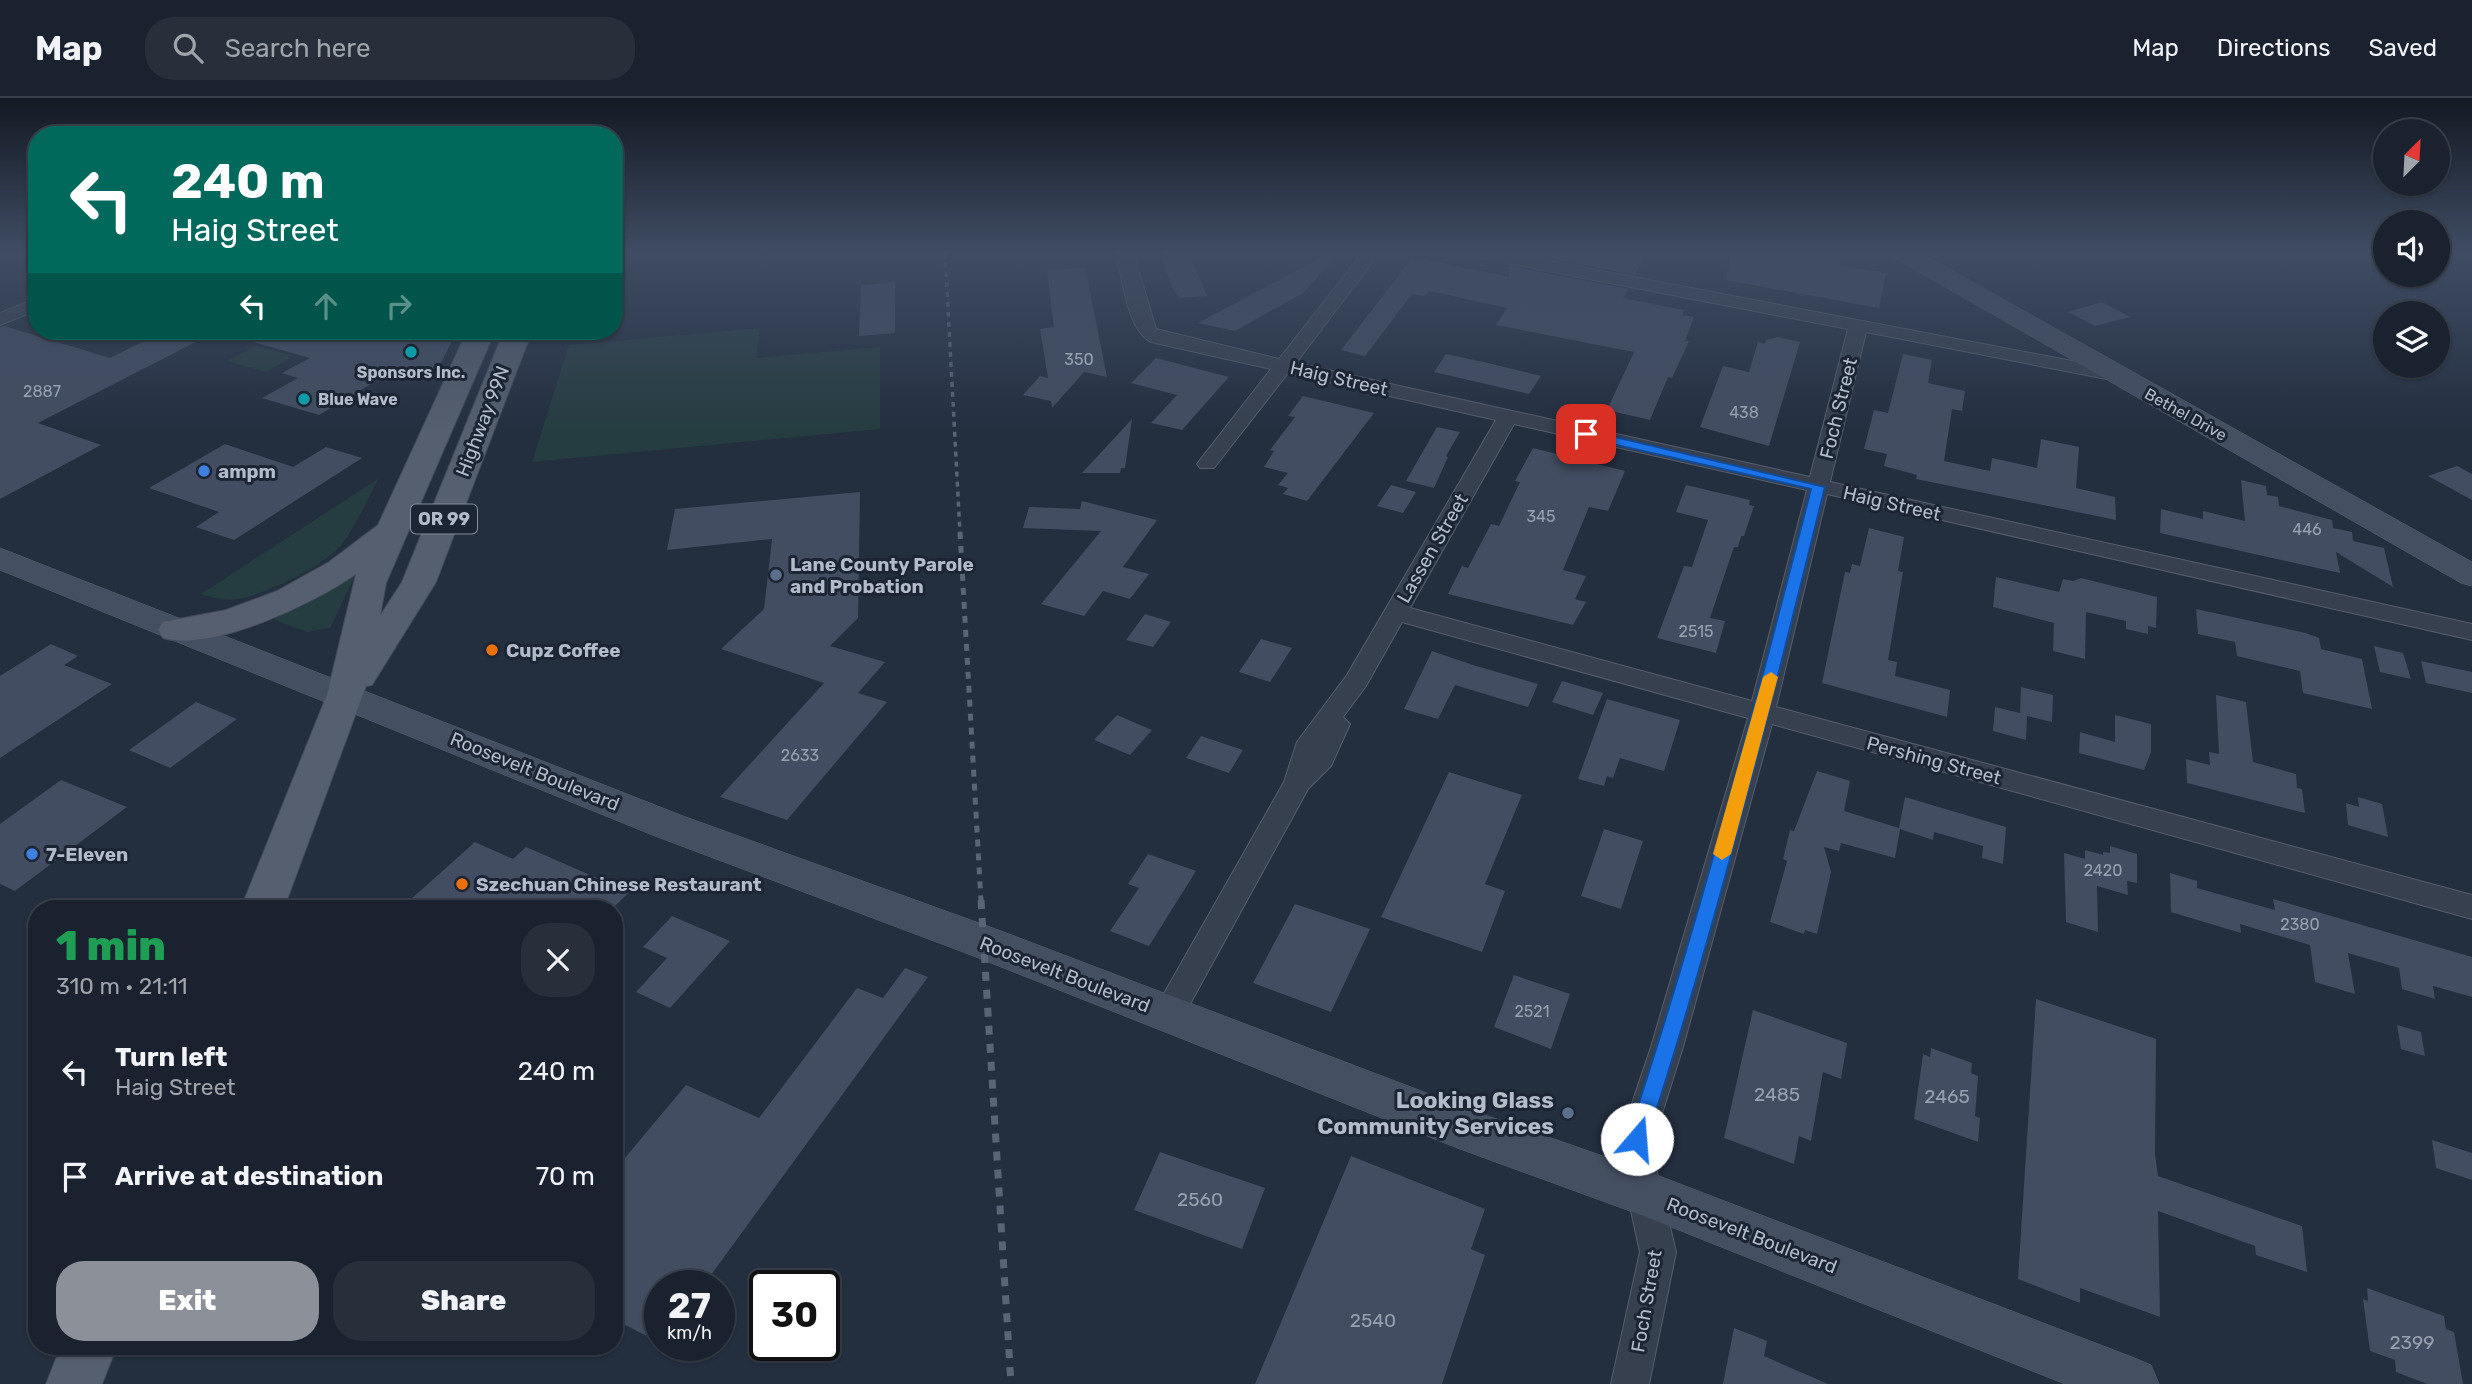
<!DOCTYPE html>
<html lang="en">
<head>
<meta charset="utf-8">
<style>
  :root { --surface:#1a222f; --page:#272f3b; --text:#f1f3f6; --muted:#9fa4aa; --line:#383f4b; --accent:#8c9099 }
  body { margin:0; font-family:Rubik,sans-serif; background:var(--page); color:var(--text); height:100vh; display:flex; flex-direction:column; font-size:26px; white-space:nowrap }
  * { box-sizing:border-box; margin:0 }
  p { font-size:23px; color:var(--muted) }
  .icon { flex:none; width:38px; height:38px; fill:none; stroke:currentColor; stroke-width:2; stroke-linecap:round; stroke-linejoin:round }
  .map { position:relative; flex:1; overflow:hidden }
  .panel { position:absolute; left:28px; top:802px; width:595px; height:455px; display:flex; flex-direction:column; background:var(--surface); border-radius:28px; box-shadow:0 2px 5px #0004,0 0 0 2px var(--line) }
  .panel>* { flex:none }
  .guide { position:absolute; left:28px; top:28px; width:595px; height:214px; border-radius:28px; box-shadow:0 2px 5px #0004,0 0 0 2px var(--line); background:#00695c; color:#fff; overflow:hidden }
  .needle { width:46px; rotate:24deg }
  .controls { position:absolute; left:2373px; top:21px; display:grid; gap:14px }
  .controls a { display:grid; place-items:center; width:77px; height:77px; border-radius:50%; background:var(--surface); box-shadow:0 2px 5px #0004,0 0 0 2px var(--line); font-size:35px }
  .speed { position:absolute; left:644px; top:1172px; display:flex; gap:14px; font-size:35px; font-weight:700; text-align:center }
  .speed>* { display:grid; place-content:center; width:91px; height:91px; border-radius:50%; background:var(--surface); box-shadow:0 2px 5px #0004,0 0 0 2px var(--line); line-height:1 }
  .speed small { font-size:18px; font-weight:400 }
  .speed .limit { border:4px solid #111; border-radius:10px; background:#fff; color:#111 }
  .pin { position:absolute; display:grid; place-items:center; width:60px; height:60px; color:#fff; margin:-30px; border-radius:14px; box-shadow:0 4px 10px #0006 }
  .me { position:absolute; width:77px; margin:-38px; rotate:18deg; stroke-linejoin:round; filter:drop-shadow(0 0 5px #0008) }
  .turn { display:flex; align-items:center; gap:24px; height:147px; padding:0 28px; font-size:32px }
  .turn .icon { width:91px; height:91px; stroke-width:2.5 }
  .turn b { display:block; font-size:49px; line-height:60px }
  .lanes { display:flex; align-items:center; height:66px; padding:0 28px; background:#0003; justify-content:center; gap:35px; direction:ltr }
  .lanes .off { opacity:.35 }
  .round { display:grid; place-items:center; flex:none; width:74px; height:74px; border-radius:28px; background:var(--page) }
  .summary { display:flex; align-items:center; justify-content:space-between; height:119px; padding:0 28px }
  h1 { font-size:42px; font-weight:800; line-height:52px; color:#1e9e55 }
  .primary-button { display:flex; gap:14px; margin-top:auto; padding:14px 28px }
  .primary-button a { flex:1; height:80px; border-radius:28px; background:var(--accent); color:#fff; font-size:28px; font-weight:800; line-height:80px; text-align:center }
  .primary-button a+a { background:var(--page); color:var(--text) }
  ul { padding:0; list-style:none }
  li { display:flex; align-items:center; gap:21px; height:105px; padding:0 28px }
  li div { flex:1 }
  li b { display:block; font-size:26px }
  li em { font-style:normal }
  header { display:flex; align-items:center; gap:42px; box-sizing:border-box; height:98px; padding:0 35px; background:var(--surface); border-bottom:2px solid var(--line) }
  header strong { font-size:33px }
  nav { display:flex; gap:38px; margin-inline-start:auto; font-size:24px }
  .search { width:490px; height:63px; background:var(--page); display:flex; align-items:center; gap:18px; box-sizing:border-box; padding:0 24px; border-radius:28px; color:var(--muted); font-size:26px }
  .map>svg:first-child { display:block }
</style>
</head>
<body>
<header>
<strong>Map</strong>
<div class="search"><svg class="icon" aria-label="search" viewBox="0 0 24 24"><circle cx="10" cy="10" r="6"/><path d="M15 15l6 6"/></svg>Search here</div>
<nav><a>Map</a><a>Directions</a><a>Saved</a></nav>
</header>
<div class="map">
<svg width="2472" height="1286" viewBox="0 0 2472 1286">
  <rect width="100%" height="100%" fill="#232e3f"/>
  <path fill="#253c40" d="M760,230L756,260L880,249V331L532,364L569,247Z
    M256,248L294,258L266,274L227,263Z
    M379,380C367,401 357,427 342,446C325,468 265,497 238,501C224,503 213,500 201,496Z
    M352,478L354,480L330,530L307,534L275,522L277,514Z"/>
  <path fill="#424d61" d="M1332,154H1340L1303,195L1235,233L1198,225Z
    M1519,154H1647L1635,177Z
    M1731,154H1842L1839,167L1886,175L1879,210L1726,182Z
    M1189,155L1207,198L1179,200L1173,191L1161,158Z
    M1413,159L1509,179L1510,168L1628,191L1623,200L1684,212L1682,217L1694,219L1685,243H1689L1672,280L1668,279L1650,322L1607,312L1634,254L1496,227L1507,210L1430,193L1424,198L1412,196L1365,258L1341,252Z
    M1085,169L1107,279L1084,274L1052,310L1051,303L1023,297L1040,278L1048,280L1040,231L1054,229L1047,172Z
    M895,184V235L859,238L861,187Z
    M2102,204L2130,219L2095,228L2068,214Z
    M4,228L110,260L164,233H217L38,325L101,347L0,401V229Z
    M236,233H439L455,237L437,273L386,277L319,317L262,300L298,280L282,275L310,260L235,239Z
    M1778,239L1800,244L1769,348L1700,329L1723,268L1749,274L1758,244L1765,246L1766,242Z
    M1446,256L1488,265L1541,278L1529,296L1434,274Z
    M1903,256L1932,262L1928,285L1965,293L1962,313L1952,311L1944,363L1990,373L1992,360L2037,370L2041,341L2079,349L2076,390L2115,399L2116,422L1916,381L1917,377L1884,368L1887,356L1864,351L1874,312L1888,315Z
    M1156,260L1229,279L1182,332L1151,325L1177,297L1131,285Z
    M1303,298L1374,315L1307,403L1283,396L1288,390L1278,387L1288,375L1264,369L1274,353L1270,352L1295,319L1288,318Z
    M1132,321L1125,370H1121L1120,375H1082Z
    M1437,329L1460,334L1446,358L1448,359L1434,390L1406,383Z
    M225,346L293,369L326,349L362,360L234,442L196,429L219,414L149,390Z
    M1533,350L1625,373L1608,413L1589,409L1563,472L1586,478L1575,501L1586,504L1573,527L1448,496L1462,468L1468,470L1491,426L1499,428L1520,384L1515,383Z
    M2457,368L2472,376V402L2428,378Z
    M2241,382L2266,388L2267,397L2278,399L2279,408L2332,422L2333,430L2352,434L2353,443L2384,450L2393,489L2336,454L2340,475L2160,435L2161,411L2203,421V413L2245,423Z
    M1391,387L1416,394L1403,415L1377,408Z
    M1686,387L1750,402L1749,407L1754,408L1744,438H1741L1738,449H1734L1710,520L1725,523L1716,555L1657,540L1684,468L1692,469L1708,422L1676,414Z
    M860,394L858,520L830,548L885,564L858,595L887,604L787,722L720,699L824,585L721,551L764,511L772,441L667,452L675,411Z
    M1082,403L1157,422L1123,469L1149,476L1130,501L1103,493L1084,518L1041,506L1101,433L1023,430L1029,409L1080,411Z
    M1869,430L1904,439L1898,473L1903,474L1888,562L1897,564L1895,578L1950,592L1947,619L1822,585L1845,474L1850,475L1852,466L1860,468Z
    M1996,479L2059,494L2063,481L2073,483L2081,480L2157,499L2156,530L2148,528V536L2126,531V523L2086,514L2085,561L2053,553L2054,525L1993,509Z
    M2196,511L2306,535L2319,540L2321,551L2362,561L2372,611L2303,595L2300,573L2237,558L2235,544L2198,536Z
    M1145,516L1171,524L1153,549L1126,542Z
    M1261,541L1292,550L1270,584L1239,574Z
    M51,546L78,558L64,567L112,586L0,660V578Z
    M2374,548L2403,555L2411,581L2380,574Z
    M1432,553L1473,567L1538,586L1528,609L1455,587L1438,621L1404,611Z
    M2421,563L2472,574V595L2426,585Z
    M1562,583L1603,595L1593,617L1552,604Z
    M2021,589L2053,597L2052,624L2027,618L2026,642L1993,633L1995,609L2020,615Z
    M2216,597L2246,604L2253,664L2296,676L2297,690L2302,691L2305,715L2187,685L2186,661L2210,667L2209,654L2219,656Z
    M1607,601L1680,622L1664,673L1620,660L1613,680L1607,678L1604,688L1578,681Z
    M196,604L237,621L170,670L129,652Z
    M1117,617L1152,632L1130,657L1094,642Z
    M2115,617L2151,626V654L2144,672L2079,655L2080,634L2115,644Z
    M1201,638L1243,652L1229,675L1186,660Z
    M1817,673L1850,683L1844,713L1899,730L1905,699L2006,729L2003,766L1982,760L1983,748L1934,734L1933,742L1900,731L1895,760L1841,745L1839,753L1824,749L1831,774L1817,836L1805,832L1804,836L1770,824L1787,763L1783,761L1790,732L1794,733Z
    M1449,674L1522,697L1485,786L1505,793L1482,854L1381,819Z
    M61,682L127,709L15,793L0,786V726Z
    M2358,699L2382,706L2388,739L2348,727L2346,705L2359,709Z
    M1604,731L1643,743L1621,811L1581,798Z
    M475,744L513,761L526,749L629,794L613,810H401Z
    M2110,748L2137,756V785L2127,783L2128,797L2097,788L2098,834L2066,824L2064,755L2085,761V752L2103,757V754L2110,755Z
    M1148,756L1196,773L1149,848L1110,833L1139,790L1128,786Z
    M2170,775L2197,783V790L2275,812L2273,801L2472,859V899L2433,888L2435,901L2402,891L2399,870L2348,855L2355,896L2315,884L2310,847L2240,826L2241,835L2171,814Z
    M1295,806L1370,831L1331,914L1253,885Z
    M672,818L730,843L670,910L636,894L667,860L643,849Z
    M905,870L928,879L703,1188H660V1245L614,1221V1073L686,987L759,1020L857,890L883,900Z
    M1514,877L1570,896L1551,951L1494,929Z
    M2036,901L2156,941L2155,1056L2158,1078L2302,1128L2307,1174L2256,1157L2255,1148L2158,1113L2160,1219L2080,1190V1205L2018,1181Z
    M1753,912L1847,945L1841,981L1823,974L1811,1043L1799,1038L1794,1066L1724,1040Z
    M2397,927L2421,934L2425,958L2401,951Z
    M1931,950L1972,965L1971,975L1978,978L1975,1018L1980,1020L1978,1044L1914,1021L1923,956L1930,959Z
    M2432,1042L2472,1055V1082L2436,1070Z
    M1160,1054L1265,1090L1242,1151L1134,1112Z
    M1351,1058L1485,1111L1471,1151L1485,1157L1442,1286H1255Z
    M2367,1190L2444,1218L2446,1231L2454,1234L2463,1286H2427L2396,1274L2395,1262L2370,1253L2363,1201L2368,1203Z
    M1734,1230L1767,1243L1764,1258L1828,1286H1723Z"/>
  <g fill="none" stroke-linecap="round" stroke-linejoin="round">
    <g stroke="#555e6d" stroke-width="2">
      <path id="street" d="M1116,154H1133L1156,231L1279,261L1363,154H1380L1296,265L1810,379L1848,231L1475,159L1467,154H1503L2124,273L2127,277L2117,283L1866,234L1830,384L2472,526V542L1827,396L1776,609L2472,797V821L1772,626L1683,949L1654,1041V1062L1676,1154L1649,1286H1611L1640,1154L1620,1062V1041L1651,949L1748,620L1402,524L1366,588L1343,619L1350,626L1331,668L1308,691L1179,926L1168,930L1157,926L1152,917L1157,908L1284,684L1297,644L1347,577L1496,322L1288,275L1214,370H1200L1197,366L1200,362L1271,271L1151,244C1126,230 1123,181 1116,154ZM1514,326L1807,392L1752,603L1410,510Z
        M37,200V212L0,227V215Z"/>
    </g>
    <g stroke="#555e6d" stroke-width="1">
      <path id="secondary" d="M1889,154H1919L2472,464V488L2461,485L1893,159Z
        M0,450L683,718L1001,833L1479,1015L1646,1073L2132,1259L2151,1267L2159,1286H2065L1641,1117L1460,1051L971,857L655,738L0,472Z"/>
    </g>
    <g stroke="#404958" stroke-width="2">
      <path id="primary" d="M467,233H495L386,485L380,518L402,484L504,233H532L436,484L372,587L366,588L284,810H241L327,597L356,476C315,505 213,554 163,540L158,532L163,524L226,512L277,493L329,464L378,427Z
        M61,1248H117L102,1286H46Z"/>
    </g>
    <use href="#street" fill="#37404f" fill-rule="evenodd"/>
    <use href="#secondary" fill="#454f62" fill-rule="evenodd"/>
    <use href="#primary" fill="#555f6f" fill-rule="evenodd"/>
    <path stroke="#596476" stroke-width="3.5" stroke-dasharray="5 5" stroke-linecap="butt" d="M945,154L960,435"/>
    <path stroke="#596476" stroke-width="5" stroke-dasharray="7 7" stroke-linecap="butt" d="M960,434L981,803"/>
    <path stroke="#596476" stroke-width="7" stroke-dasharray="9 9" stroke-linecap="butt" d="M981,802L1011,1286"/>
  </g>
  <linearGradient id="sky" x2="0" y2="1"><stop stop-color="#131923"/><stop offset="0.46" stop-color="#3f4c63"/><stop offset="1" stop-color="#3f4c63" stop-opacity="0"/></linearGradient>
  <rect width="2472" height="334" fill="url(#sky)"/>
  <path fill="#1a73e8" stroke="#114b97" stroke-width="2" d="M1586,332L1825,389C1771,608 1717,827 1647,1041L1644,1048L1637,1051L1630,1048L1627,1041C1698,828 1755,609 1811,391L1581,339V334Z"/>
  <path fill="#f59e0b" d="M1771,574L1778,579L1731,756L1722,762L1713,756L1763,579Z"/>
  <g fill="#0f9aa8" stroke="#1c2534" stroke-width="2.5">
    <circle cx="411" cy="254" r="7"/>
    <circle cx="304" cy="301" r="7"/>
  </g>
  <g fill="#3f7fe0" stroke="#1c2534" stroke-width="2.5">
    <circle cx="204" cy="373" r="7"/>
    <circle cx="32" cy="756" r="7"/>
  </g>
  <g fill="#5c6f8a" stroke="#1c2534" stroke-width="2.5">
    <circle cx="776" cy="477" r="7"/>
    <circle cx="1568" cy="1015" r="7"/>
  </g>
  <g fill="#e8710a" stroke="#1c2534" stroke-width="2.5">
    <circle cx="492" cy="552" r="7"/>
    <circle cx="462" cy="786" r="7"/>
  </g>
  <g text-anchor="middle" stroke-width="6" stroke-linejoin="round" paint-order="stroke">
    <g font-size="16" fill="#97a0b0">
      <text x="1079" y="267">350</text>
      <text x="42" y="299">2887</text>
      <text x="1744" y="320">438</text>
      <text x="1541" y="424">345</text>
      <text x="2307" y="437">446</text>
      <text x="1696" y="539">2515</text>
      <text x="800" y="663">2633</text>
      <text x="2103" y="778">2420</text>
      <text x="2300" y="832">2380</text>
      <text x="1532" y="919">2521</text>
    </g>
    <g font-size="16" font-weight="bold" fill="#b3bbca" stroke="#1c2534">
      <text x="411" y="280">Sponsors Inc.</text>
      <text x="318" y="307" text-anchor="start">Blue Wave</text>
    </g>
    <g font-size="16" fill="#b3bbca" stroke="#1c2534">
      <text transform="translate(2186 316) rotate(29)" y="6">Bethel Drive</text>
    </g>
    <rect fill="#1c2534" stroke="#868e9d" stroke-width="2" x="411" y="406.5" width="66" height="29" rx="5"/>
    <g font-size="18" font-weight="bold" fill="#b3bbca">
      <text x="444" y="427">OR 99</text>
    </g>
    <g font-size="19" fill="#b3bbca" stroke="#1c2534">
      <text transform="translate(1339 280) rotate(13)" y="7">Haig Street</text>
      <text transform="translate(1838 310) rotate(-76)" y="7">Foch Street</text>
      <text transform="translate(482 323) rotate(-69)" y="7">Highway 99N</text>
      <text transform="translate(1892 405) rotate(13)" y="7">Haig Street</text>
      <text transform="translate(1432 450) rotate(-60)" y="7">Lassen Street</text>
      <text transform="translate(1934 662) rotate(15)" y="7">Pershing Street</text>
      <text transform="translate(535 673) rotate(22)" y="7">Roosevelt Boulevard</text>
      <text transform="translate(1065 876) rotate(21)" y="7">Roosevelt Boulevard</text>
      <text transform="translate(1752 1137) rotate(21)" y="7">Roosevelt Boulevard</text>
      <text transform="translate(1646 1203) rotate(-80)" y="7">Foch Street</text>
    </g>
    <g font-size="19" font-weight="bold" fill="#b3bbca" stroke="#1c2534" text-anchor="start">
      <text x="218" y="380">ampm</text>
      <text x="790" y="473">Lane County Parole<tspan x="790" dy="22">and Probation</tspan></text>
      <text x="506" y="559">Cupz Coffee</text>
      <text x="46" y="763">7-Eleven</text>
      <text x="476" y="793">Szechuan Chinese Restaurant</text>
    </g>
    <g font-size="19" fill="#97a0b0">
      <text x="1777" y="1003">2485</text>
      <text x="1947" y="1005">2465</text>
      <text x="1200" y="1108">2560</text>
      <text x="1373" y="1229">2540</text>
      <text x="2412" y="1251">2399</text>
    </g>
    <g font-size="23" font-weight="bold" fill="#b3bbca" stroke="#1c2534" text-anchor="end">
      <text x="1554" y="1010">Looking Glass<tspan x="1554" dy="26">Community Services</tspan></text>
    </g>
  </g>
</svg>
<div class="controls">
<a><svg class="needle" viewBox="-14 -14 28 28"><path d="M0-13l5 13h-10z" fill="#e53935"/><path d="M0 13l5-13h-10z" fill="#9fa4aa"/></svg></a>
<a><svg class="icon" aria-label="sound" viewBox="0 0 24 24"><path d="M4 9h4l5-4v14l-5-4H4zM17 9q2 3 0 6"/></svg></a>
<a><svg class="icon" aria-label="layers" viewBox="0 0 24 24"><path d="M12 4l9 5-9 5-9-5zM3 14l9 5 9-5"/></svg></a>
</div>
<div class="speed"><div>27<small>km/h</small></div><div class="limit">30</div></div>
<div class="pin" style="left:1586px;top:336px;background:#d93025"><svg class="icon" aria-label="arrive" viewBox="0 0 24 24"><path d="M6 21V4h12l-3 4 3 4H6"/></svg></div>
<svg class="me" style="left:1637px;top:1041px" viewBox="-20 -20 40 40"><circle r="19" fill="#fff"/><path d="M0-13L10 11 0 6-10 11z" fill="#1a73e8"/></svg>
<div class="guide">
<div class="turn"><svg class="icon" aria-label="left" viewBox="0 0 24 24"><path d="M17 20v-9H6M10 6l-5 5 5 5"/></svg><div><b>240 m</b>Haig Street</div></div>
<div class="lanes"><svg class="icon" aria-label="left" viewBox="0 0 24 24"><path d="M17 20v-9H6M10 6l-5 5 5 5"/></svg><svg class="icon off" aria-label="ahead" viewBox="0 0 24 24"><path d="M12 20V5M6 11l6-6 6 6"/></svg><svg class="icon off" aria-label="right" viewBox="0 0 24 24"><path d="M7 20v-9h11M14 6l5 5-5 5"/></svg></div>
</div>
<section class="panel">
<div class="summary"><div><h1>1 min</h1><p>310 m · 21:11</p></div><a class="round"><svg class="icon" aria-label="close" viewBox="0 0 24 24"><path d="M6 6l12 12M18 6L6 18"/></svg></a></div>
<ul>
<li><svg class="icon" aria-label="left" viewBox="0 0 24 24"><path d="M17 20v-9H6M10 6l-5 5 5 5"/></svg><div><b>Turn left</b><p>Haig Street</p></div><em>240 m</em></li>
<li><svg class="icon" aria-label="arrive" viewBox="0 0 24 24"><path d="M6 21V4h12l-3 4 3 4H6"/></svg><div><b>Arrive at destination</b></div><em>70 m</em></li>
</ul>
<div class="primary-button"><a>Exit</a><a>Share</a></div>
</section>
</div>
</body>
</html>
